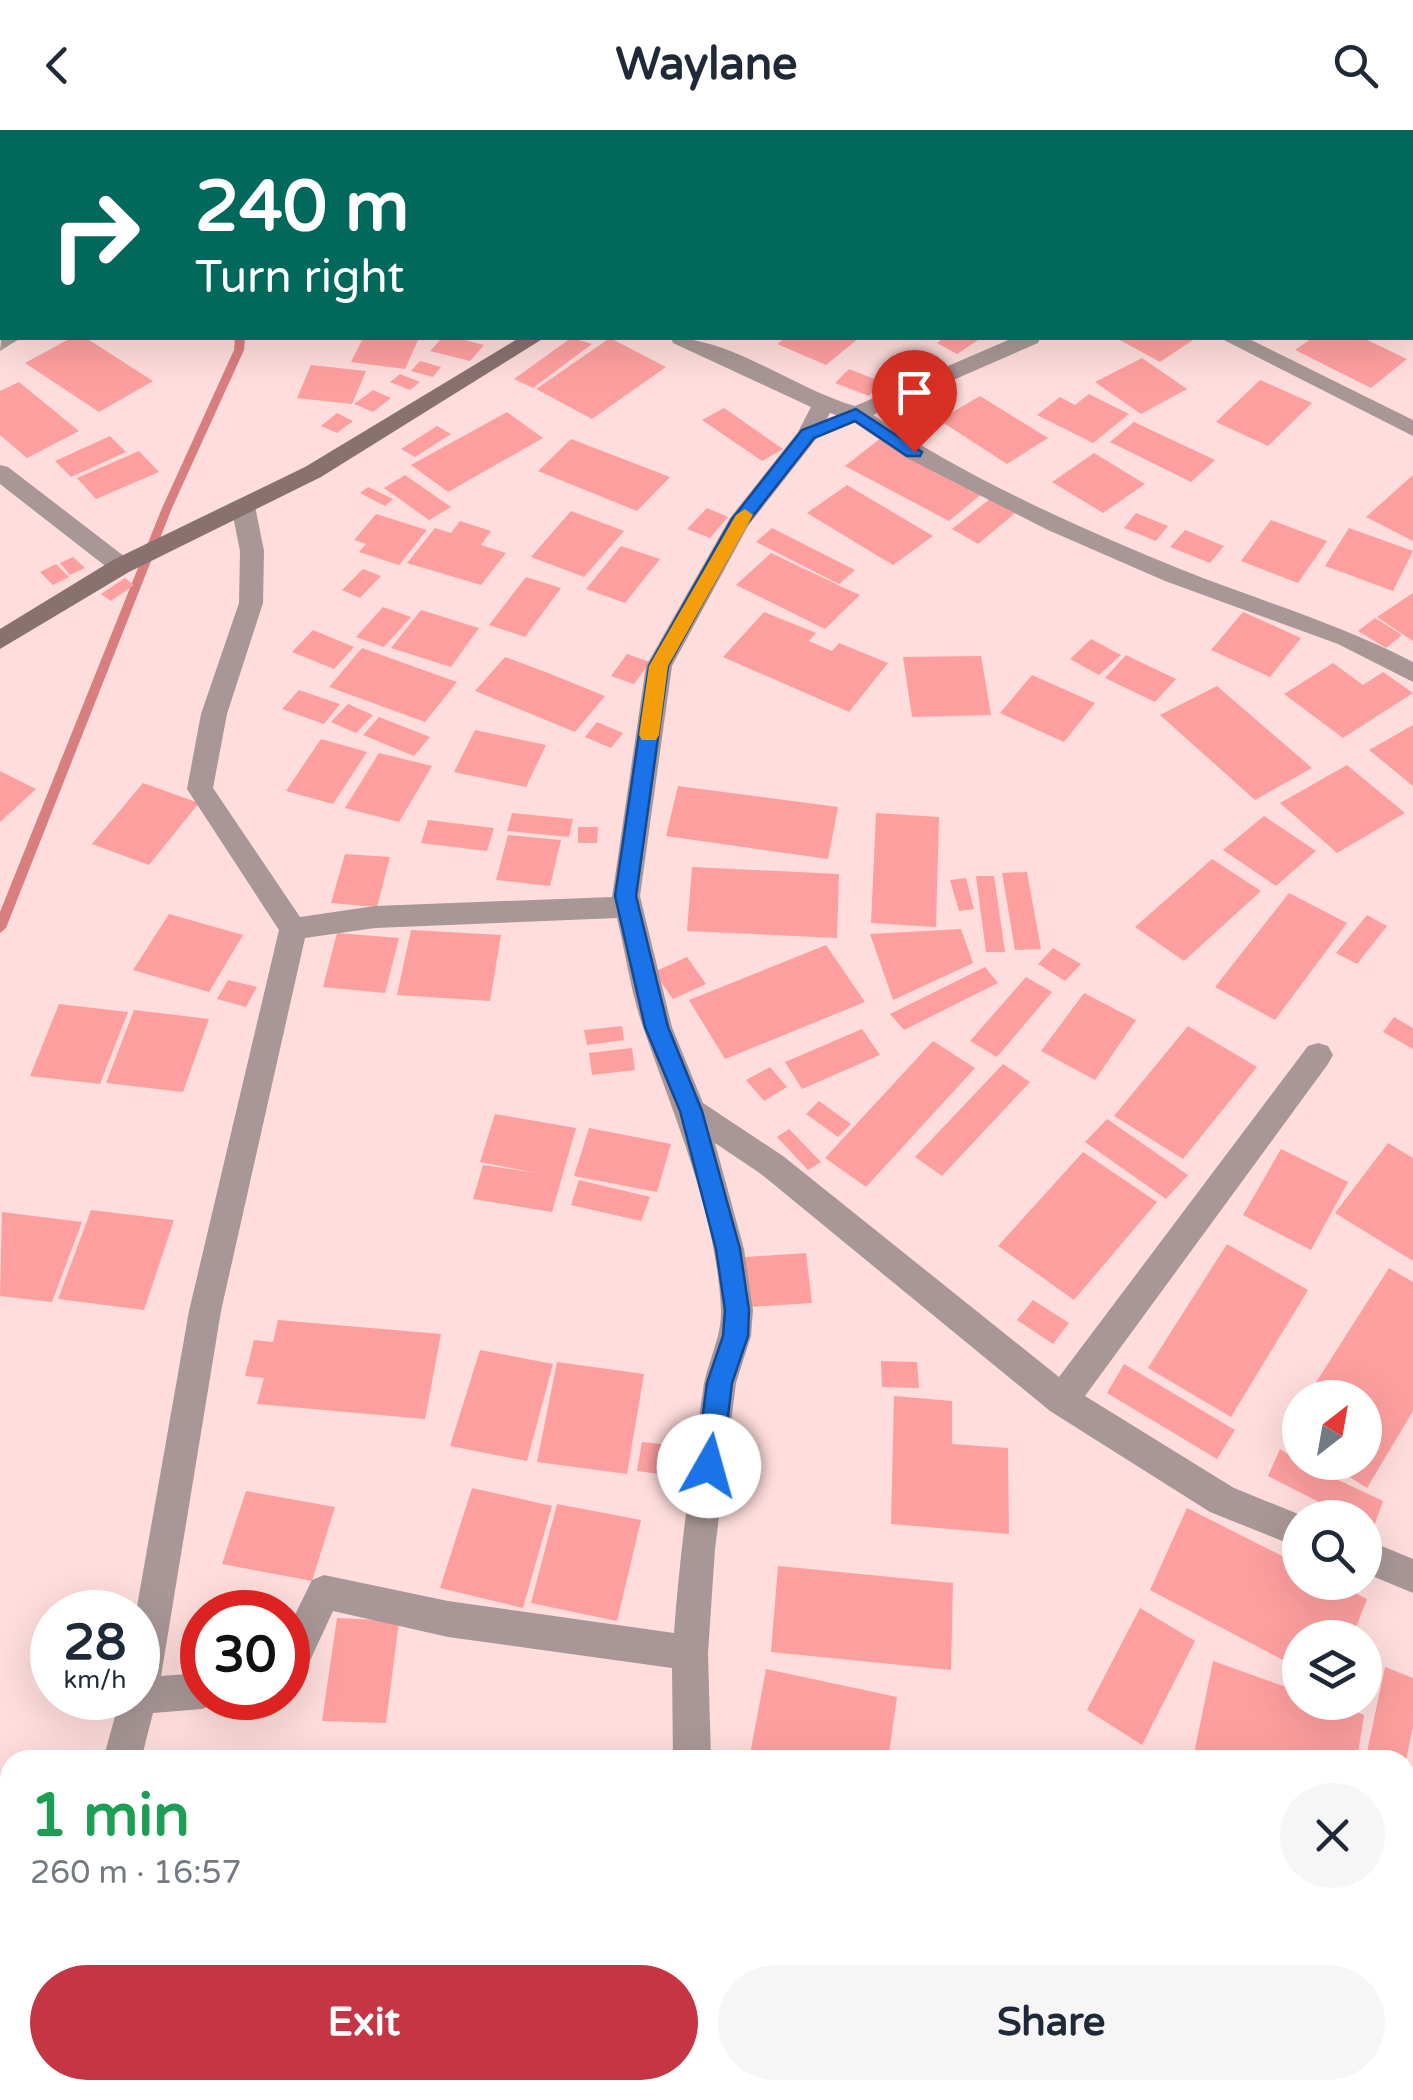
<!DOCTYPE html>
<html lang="en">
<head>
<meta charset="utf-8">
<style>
  :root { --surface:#fff; --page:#f6f6f7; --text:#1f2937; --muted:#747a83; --accent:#c53543 }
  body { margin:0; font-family:"Varela Round",sans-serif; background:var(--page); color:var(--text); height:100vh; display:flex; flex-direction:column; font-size:38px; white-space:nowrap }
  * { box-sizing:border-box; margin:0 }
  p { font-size:32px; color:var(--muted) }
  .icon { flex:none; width:55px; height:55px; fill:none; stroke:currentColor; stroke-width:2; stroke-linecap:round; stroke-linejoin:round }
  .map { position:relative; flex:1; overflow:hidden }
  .sheet { position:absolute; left:0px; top:1620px; width:1415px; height:350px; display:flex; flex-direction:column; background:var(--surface); border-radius:30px 30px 0 0; box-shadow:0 10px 40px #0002 }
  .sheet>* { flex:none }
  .top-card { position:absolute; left:0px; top:0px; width:1415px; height:210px; box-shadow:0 10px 40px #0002; background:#00695c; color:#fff; overflow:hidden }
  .needle { width:65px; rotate:31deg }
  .controls { position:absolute; left:1282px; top:1250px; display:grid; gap:20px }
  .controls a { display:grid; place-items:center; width:100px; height:100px; border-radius:50%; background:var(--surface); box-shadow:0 10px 40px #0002; font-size:50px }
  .speed { position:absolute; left:30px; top:1460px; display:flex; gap:20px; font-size:50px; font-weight:700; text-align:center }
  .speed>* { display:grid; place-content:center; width:130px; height:130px; border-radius:50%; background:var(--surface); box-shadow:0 10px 40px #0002; line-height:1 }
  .speed small { font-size:25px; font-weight:400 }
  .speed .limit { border:15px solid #d22; background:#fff; color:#111 }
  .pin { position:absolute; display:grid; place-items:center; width:85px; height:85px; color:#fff; margin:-102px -42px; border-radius:50% 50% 50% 0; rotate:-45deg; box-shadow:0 0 10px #0007 }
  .pin .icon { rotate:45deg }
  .me { position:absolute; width:110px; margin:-55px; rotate:7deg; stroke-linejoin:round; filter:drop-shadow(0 0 8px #0008) }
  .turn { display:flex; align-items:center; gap:35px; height:210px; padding:0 30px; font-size:45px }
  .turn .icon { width:130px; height:130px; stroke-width:2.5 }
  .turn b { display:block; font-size:70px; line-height:85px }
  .round { display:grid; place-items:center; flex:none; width:105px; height:105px; border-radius:52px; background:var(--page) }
  .overview { display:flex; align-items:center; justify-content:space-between; height:170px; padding:0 30px }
  h1 { font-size:60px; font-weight:800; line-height:75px; color:#1e9e55 }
  .cta { display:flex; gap:20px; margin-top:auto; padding:20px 30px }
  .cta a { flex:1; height:115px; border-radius:60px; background:var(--accent); color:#fff; font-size:40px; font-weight:800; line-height:115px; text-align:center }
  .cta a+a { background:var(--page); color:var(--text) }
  header { display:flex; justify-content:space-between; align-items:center; height:130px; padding:0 30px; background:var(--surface); font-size:45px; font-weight:800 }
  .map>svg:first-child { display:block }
</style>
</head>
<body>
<header><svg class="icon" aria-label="back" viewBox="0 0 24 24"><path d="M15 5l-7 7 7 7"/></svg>Waylane<svg class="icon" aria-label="search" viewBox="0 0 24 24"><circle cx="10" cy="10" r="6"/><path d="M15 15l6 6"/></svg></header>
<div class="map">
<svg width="1413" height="1970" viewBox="0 0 1413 1970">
  <rect width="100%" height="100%" fill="#fedddc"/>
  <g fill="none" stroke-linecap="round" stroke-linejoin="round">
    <path fill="#d97e7f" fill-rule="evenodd" d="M225,0H237L238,2H228Z
      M1193,0H1208L1209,2H1196Z
      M1412,69L1413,70V76H1412Z
      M235,208H245L244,220L172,378L6,798L0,803V782L162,378L234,220Z"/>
  </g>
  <path fill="#fe9f9f" d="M71,208H86L153,251L99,282L25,233Z
    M363,208H419L405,239L351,232Z
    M442,208H457L484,215L470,231L430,221Z
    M571,208L592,214L533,258L514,249Z
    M610,208L666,237L592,289L536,259Z
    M785,208H859L826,235L777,214Z
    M945,208H981L957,224L937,213Z
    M1116,208H1196L1160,232Z
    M1312,208H1363L1407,229L1371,258L1295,220Z
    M1142,228L1187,259L1141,284L1095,252Z
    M420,231L441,237L433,247L411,241Z
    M311,235L366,241L352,274L297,268Z
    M849,239L882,252L869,266L835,253Z
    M400,244L420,252L410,260L390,252Z
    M1260,250L1312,273L1268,316L1216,292Z
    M19,252L79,301L27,328L0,305V261Z
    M373,260L391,268L373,282L354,274Z
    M1089,264L1129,284L1093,313L1037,285L1060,267L1075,275Z
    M980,266L1048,308L1007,334L939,290Z
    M724,278L783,319L762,331L702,290Z
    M507,282L543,308L448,362L411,335Z
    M337,283L353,291L337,303L321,296Z
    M1134,292L1215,330L1191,352L1110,312Z
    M437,296L451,304L415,327L401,319Z
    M110,306L126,322L71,347L55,331Z
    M881,308L984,362L949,391L845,336Z
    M571,309L670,347L637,381L538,341Z
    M139,321L159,342L96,369L77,348Z
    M1094,323L1145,354L1103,383L1052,352Z
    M405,345L451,377L429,390L384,358Z
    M1413,345V411L1366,387Z
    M847,355L933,406L893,435L807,383Z
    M368,357L393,369L385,376L360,363Z
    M995,365L1020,379L978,414L952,399Z
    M707,378L728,387L710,408L687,399Z
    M571,381L624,401L584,447L531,427Z
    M1136,383L1168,396L1156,411L1124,398Z
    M376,384L427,400L399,435L359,422L366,414L354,410Z
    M1271,390L1327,411L1298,453L1241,431Z
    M460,391L491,401L481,415L506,423L481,455L407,433L435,398L451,403Z
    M772,398L855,440L839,454L756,412Z
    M1349,398L1413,421L1393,461L1325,436Z
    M1185,400L1224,416L1210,433L1170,417Z
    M621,416L660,429L625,473L586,459Z
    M771,423L842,457L860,465L825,499L736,455Z
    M73,427L85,438L70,445L60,433Z
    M56,434L69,447L53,455L40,442Z
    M363,439L381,446L360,468L342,460Z
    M526,447L561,458L525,507L489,495Z
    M125,448L134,455L111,471L101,464Z
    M1413,463V511L1377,487Z
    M383,477L411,487L384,517L356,507Z
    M421,480L479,498L451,537L391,518Z
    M764,482L816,503L809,511L832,521L839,513L888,533L849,582L723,527Z
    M1243,482L1301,508L1270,547L1211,520Z
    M1375,488L1402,505L1386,518L1358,501Z
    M313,500L354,517L334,539L292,522Z
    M1091,509L1121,525L1099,545L1070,529Z
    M362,518L457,552L425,592L329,557Z
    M627,524L650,532L634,554L611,546Z
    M1126,525L1176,549L1155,572L1105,548Z
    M981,526L991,585L912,587L903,527Z
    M505,527L548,543L605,566L575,602L475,561Z
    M1333,533L1363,555L1383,542L1413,563L1343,608L1284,564Z
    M1032,545L1095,573L1064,612L1000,583Z
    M1217,556L1312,638L1255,670L1160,585Z
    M299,560L340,574L324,594L282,579Z
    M348,574L373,585L356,603L331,592Z
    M379,587L430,607L414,626L363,605Z
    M597,592L623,603L611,618L585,607Z
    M1413,595V656L1369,620Z
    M475,600L546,615L526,657L454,642Z
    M321,609L367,622L333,674L286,661Z
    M379,623L432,636L399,692L345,678Z
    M1347,635L1405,683L1337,723L1280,673Z
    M0,641L36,659L0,692Z
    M143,653L199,673L149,735L92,714Z
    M678,656L838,677L828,729L666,706Z
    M512,683L573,689L569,707L507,701Z
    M876,683L939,687L936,797L871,793Z
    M1264,686L1316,721L1276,756L1223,720Z
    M428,690L494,698L487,721L421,713Z
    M578,697H598L597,713H578Z
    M508,705L561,710L550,756L496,750Z
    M345,724L390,727L377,777L331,773Z
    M1212,729L1261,761L1184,831L1135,797Z
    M692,737L839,744L837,808L687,801Z
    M1027,742L1041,819L1015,820L1002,743Z
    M976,746H994L1005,822H986Z
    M966,748L974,779L959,781L950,750Z
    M1289,763L1347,793L1275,890L1215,857Z
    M169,784L243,805L209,862L133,840Z
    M1367,785L1387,796L1357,834L1336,823Z
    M961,799L973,833L893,870L870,804Z
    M411,800L501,805L490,871L397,865Z
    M337,803L399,808L385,863L323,857Z
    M826,815L865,872L725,929L689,870Z
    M1053,818L1081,834L1065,851L1038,834Z
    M687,827L706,854L673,869L654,842Z
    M985,837L998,853L904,900L890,884Z
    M1026,847L1052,862L997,927L970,911Z
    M228,850L257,857L246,877L217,869Z
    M1084,863L1136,890L1095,950L1041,921Z
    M59,874L128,882L100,954L30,946Z
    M134,880L209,889L183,962L106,953Z
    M1394,887L1413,898V919L1383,902Z
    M622,896L624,910L587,915L584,900Z
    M1188,896L1257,937L1183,1029L1114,986Z
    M862,899L880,925L802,959L785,932Z
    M933,911L975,938L866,1057L825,1028Z
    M632,918L635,940L592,945L589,923Z
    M1003,934L1030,952L942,1046L915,1027Z
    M770,937L787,957L764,971L746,950Z
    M819,971L851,994L838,1007L806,984Z
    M495,984L576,998L552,1082L473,1069L483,1035L537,1043L480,1032Z
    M1107,989L1188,1045L1166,1069L1085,1012Z
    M589,998L671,1014L657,1062L574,1046Z
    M789,999L821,1032L808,1040L777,1007Z
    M1388,1013L1413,1028V1131L1335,1083Z
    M1281,1019L1348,1052L1311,1120L1243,1085Z
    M1083,1022L1157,1072L1074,1170L998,1116Z
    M579,1050L650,1067L641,1091L571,1075Z
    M91,1080L174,1090L144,1180L58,1169Z
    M2,1082L82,1092L52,1172L0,1166Z
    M1227,1114L1308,1160L1231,1287L1148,1238Z
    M806,1123L812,1173L750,1177L745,1127Z
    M1389,1138L1413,1152V1281L1367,1358L1326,1332H1365V1268H1306Z
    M1033,1170L1069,1193L1053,1214L1017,1190Z
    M278,1190L441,1204L425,1289L257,1274L264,1248L245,1246L254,1210L273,1212Z
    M480,1220L553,1234L527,1331L450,1316Z
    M881,1231L917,1232L919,1258L882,1257Z
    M557,1232L644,1244L627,1344L537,1332Z
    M1124,1234L1235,1300L1217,1329L1107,1263Z
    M894,1266L952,1271V1314L1008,1318L1009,1404L891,1394Z
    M1300,1277V1316L1283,1304Z
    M642,1312L670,1315L666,1345L637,1341Z
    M1280,1319L1300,1332L1383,1371L1373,1399L1365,1395V1388H1350L1268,1346Z
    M472,1358L552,1376L523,1478L440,1458Z
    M246,1361L335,1377L312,1451L222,1434Z
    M557,1374L641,1390L617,1491L531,1473Z
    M1187,1378L1300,1435V1452H1334L1367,1469L1352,1508H1300V1539L1150,1460Z
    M778,1436L953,1453L951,1540L771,1522Z
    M1140,1478L1195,1511L1142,1615L1087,1580Z
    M337,1488L399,1491L386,1593L322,1591Z
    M1213,1531L1300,1562V1572H1330L1364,1585L1357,1630H1210L1194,1624Z
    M1385,1537L1413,1548V1597L1406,1630H1385L1367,1622Z
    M766,1539L897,1567L888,1630H749Z
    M177,1621L235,1627V1630H175Z
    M0,1652L10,1654V1760L0,1758Z
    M118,1960H212L224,1962L222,1970H115Z
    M734,1960H883L882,1970H733Z
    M933,1960H1036V1970H932Z"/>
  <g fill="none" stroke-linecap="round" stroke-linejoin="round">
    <path fill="#a89796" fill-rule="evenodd" d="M197,0H220L222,2H199Z
      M394,0H423L425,2H396Z
      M2,203V208H21L0,221Z
      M671,208C732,208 795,259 855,276L1013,208H1040L1038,213L873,285C968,348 1074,396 1180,439C1258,470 1338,493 1413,532V552L1338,514L1165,451L1048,400L905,327L855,293L837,294L836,285L830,283L816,309L748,396L672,536L640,766L672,897L703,973L783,1026L1059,1247L1308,916L1318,913L1328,916L1333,925L1328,934L1085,1266L1234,1358L1308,1388H1300V1418L1210,1382L1050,1281L761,1044L715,1013L744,1119L753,1180L751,1206L736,1253L715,1419L708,1523L711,1630H673L672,1538L448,1507L333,1481L301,1550L288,1555V1499L312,1450L324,1445L448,1471L674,1503C680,1421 691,1341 703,1260C707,1232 722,1208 721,1179C716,1082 675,989 644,900C631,864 626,825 617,788L375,798L305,808L221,1181L161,1546L202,1543V1568H217L215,1574L202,1579L153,1583L141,1630H103L120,1568H138L136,1482L189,1181L279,800L187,659L201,584L239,473L240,421L231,376L243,368L255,376L264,421L263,473L227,584L213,658L300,787L375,776L612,767L646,536L730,388L798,302L811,277L673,213Z
      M1220,208H1247L1413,290V306Z
      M0,335L8,337L129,430L133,436L129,442H113L0,354Z
      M1365,1409L1413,1429V1463L1365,1443Z
      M1413,1770V1848L1405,1852V1773Z
      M1405,1943L1413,1949V1970H1378L1377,1960H1405Z
      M10,1954V1960H48L46,1970H6Z
      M643,1960H683L682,1970H642Z
      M1229,1960H1286L1290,1970H1233Z"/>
    <path fill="#897170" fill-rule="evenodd" d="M519,208H544L321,347L129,442L0,519V499L113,430L305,337Z"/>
  </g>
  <path fill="#1a73e8" stroke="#114b97" stroke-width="2.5" d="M856,279L922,322L920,326H907L855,291L814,308L745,396L668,536L636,766L668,897L702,981L740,1119L749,1180L748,1206L732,1253L722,1336L718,1345L709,1348L700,1345L696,1336L707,1253L723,1206L725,1180L716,1119L680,981L645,897L615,766L649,536L732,389L802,300Z"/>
  <path fill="#f59e0b" d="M745,379L753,385L668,536L659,605L656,610H642L639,605L649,536L736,385Z"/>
</svg>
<div class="controls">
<a><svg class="needle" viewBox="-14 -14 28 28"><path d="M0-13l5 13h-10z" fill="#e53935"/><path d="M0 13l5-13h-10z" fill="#747a83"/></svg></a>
<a><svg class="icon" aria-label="search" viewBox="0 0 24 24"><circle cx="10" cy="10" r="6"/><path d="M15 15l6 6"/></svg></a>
<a><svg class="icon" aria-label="layers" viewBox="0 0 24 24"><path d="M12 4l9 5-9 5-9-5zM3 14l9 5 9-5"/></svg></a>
</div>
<div class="speed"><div>28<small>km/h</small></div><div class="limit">30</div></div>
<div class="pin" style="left:914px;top:322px;background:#d93025"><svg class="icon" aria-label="arrive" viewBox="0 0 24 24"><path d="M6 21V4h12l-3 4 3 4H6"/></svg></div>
<svg class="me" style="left:709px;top:1336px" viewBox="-20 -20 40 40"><circle r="19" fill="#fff"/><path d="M0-13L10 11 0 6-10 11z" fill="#1a73e8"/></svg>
<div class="top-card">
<div class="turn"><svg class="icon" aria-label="right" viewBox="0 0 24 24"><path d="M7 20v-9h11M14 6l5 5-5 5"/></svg><div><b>240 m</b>Turn right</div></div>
</div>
<section class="sheet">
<div class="overview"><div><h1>1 min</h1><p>260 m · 16:57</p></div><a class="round"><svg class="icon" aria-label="close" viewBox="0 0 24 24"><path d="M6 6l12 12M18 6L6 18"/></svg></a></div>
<div class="cta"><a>Exit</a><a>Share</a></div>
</section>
</div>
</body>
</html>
